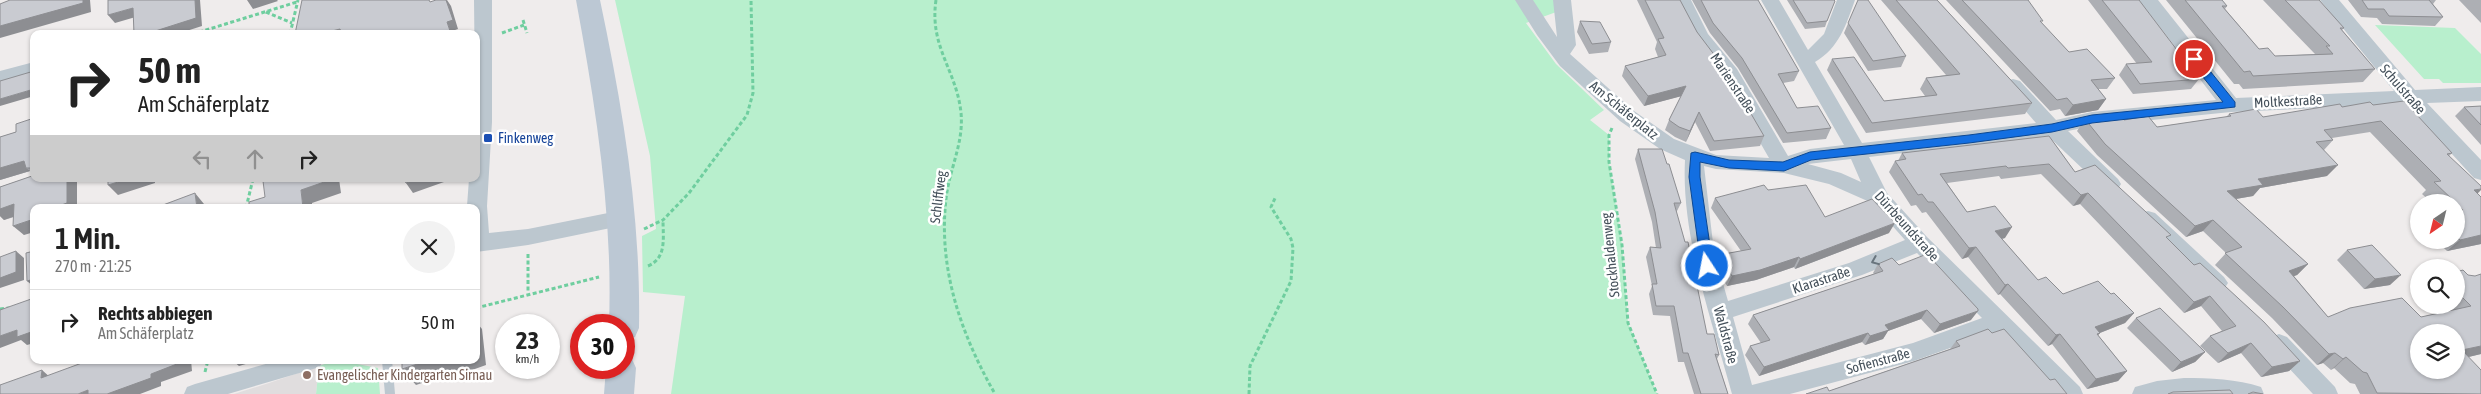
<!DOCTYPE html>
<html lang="de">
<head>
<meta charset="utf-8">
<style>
  :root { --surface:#fff; --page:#f2f2f2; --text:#222; --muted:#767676; --line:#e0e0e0 }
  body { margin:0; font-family:"Asap Condensed",sans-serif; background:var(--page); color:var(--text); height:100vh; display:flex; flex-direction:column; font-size:19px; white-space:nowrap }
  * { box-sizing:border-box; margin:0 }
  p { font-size:16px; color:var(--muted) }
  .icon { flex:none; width:28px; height:28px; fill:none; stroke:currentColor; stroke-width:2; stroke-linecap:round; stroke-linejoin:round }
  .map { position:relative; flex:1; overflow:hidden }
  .sheet { position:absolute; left:30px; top:204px; width:450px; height:160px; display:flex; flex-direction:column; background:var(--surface); border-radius:10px; box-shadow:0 1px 4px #0004 }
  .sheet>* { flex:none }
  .guide { position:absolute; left:30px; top:30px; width:450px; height:152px; border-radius:10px; box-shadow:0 1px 4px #0004; background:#fff; color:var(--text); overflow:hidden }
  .needle { width:32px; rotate:215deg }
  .tools { position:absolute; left:2410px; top:194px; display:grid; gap:10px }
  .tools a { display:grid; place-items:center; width:55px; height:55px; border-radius:50%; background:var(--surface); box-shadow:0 1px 4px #0004; font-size:25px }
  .speed { position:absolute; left:495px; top:314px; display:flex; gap:10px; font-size:25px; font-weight:700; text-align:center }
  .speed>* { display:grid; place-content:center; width:65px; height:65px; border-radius:50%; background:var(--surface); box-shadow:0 1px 4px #0004; line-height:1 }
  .speed small { font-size:12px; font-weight:400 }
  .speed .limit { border:8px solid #d22; background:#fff; color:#111 }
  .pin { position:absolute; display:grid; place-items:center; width:42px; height:42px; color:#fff; margin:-21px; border:2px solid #fff; border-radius:50%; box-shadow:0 1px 5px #0007 }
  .me { position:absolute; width:55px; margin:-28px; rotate:349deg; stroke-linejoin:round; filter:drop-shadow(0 0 4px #0008) }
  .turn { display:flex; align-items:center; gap:18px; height:105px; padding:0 25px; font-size:22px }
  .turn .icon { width:65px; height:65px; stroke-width:2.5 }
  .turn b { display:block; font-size:35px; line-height:42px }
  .lanes { display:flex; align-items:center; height:48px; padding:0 25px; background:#0003; justify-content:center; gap:25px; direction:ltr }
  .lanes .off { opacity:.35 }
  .round { display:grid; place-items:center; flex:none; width:52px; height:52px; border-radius:26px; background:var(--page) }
  .head { display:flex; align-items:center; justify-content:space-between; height:85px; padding:0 25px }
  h1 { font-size:30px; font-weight:600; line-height:38px }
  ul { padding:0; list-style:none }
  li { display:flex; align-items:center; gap:15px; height:65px; padding:0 25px; border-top:1px solid var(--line) }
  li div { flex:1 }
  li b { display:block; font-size:19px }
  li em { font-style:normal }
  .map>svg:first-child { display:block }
</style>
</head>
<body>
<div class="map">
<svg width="2481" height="394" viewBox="0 0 2481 394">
  <rect width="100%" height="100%" fill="#efecec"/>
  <path fill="#e0ddde" d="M319,366L316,394H234L269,383Z"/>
  <path fill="#b8efcd" d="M615,0H1558L1559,11L1526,23L1556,64L1604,110L1590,120L1609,135V162L1622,245L1628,323L1657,394H671L685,296L643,292L642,236L656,229L650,156Z
    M2375,25L2455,28L2481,54V83H2443L2439,79H2424Z
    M336,360L378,368L380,394H316L319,366Z"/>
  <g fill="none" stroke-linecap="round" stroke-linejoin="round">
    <path stroke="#6fce9f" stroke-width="3" stroke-dasharray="4 2.5" stroke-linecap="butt" d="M936,0C929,47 957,71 961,113C964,143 949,170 946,199C938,269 961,334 995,394
      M266,12L292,23
      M523,20L527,33
      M502,33L524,25
      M193,34L297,2
      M290,34L298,0
      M1612,128L1609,135V162L1622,245L1628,323L1657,394
      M246,208L253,179
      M644,229L663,220L689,193L747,115L753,93L751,0
      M528,254V293
      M648,266C667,258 663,238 663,220
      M476,308L599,277
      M0,309L9,308
      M205,372L208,360
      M1249,394L1250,366L1291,281L1293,248L1291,239L1271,207L1276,196"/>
    <path stroke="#bcc7cf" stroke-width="10" d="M387,360L390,394"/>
    <path fill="#bcc7cf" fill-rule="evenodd" d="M474,0H492V122L487,206L489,233L528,229L623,210L630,212L633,218L630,224L528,245L476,252V208L467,206L469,179H476Z
      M1515,0H1533L1557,37L1553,0H1571L1576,45L1570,54L1634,111L1674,139L1716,155L1769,158L1723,78L1695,41L1673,0H1691L1708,34L1737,69L1788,156L1810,149L1844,145L1761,0H1779L1808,50L1824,34L1837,0H1855C1846,25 1839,48 1815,62L1862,143L2036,123L2004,86L2006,81L2013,79L2020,81L2056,120L2092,112L2216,100L2139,0H2158L2236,98L2394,91L2320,0H2339L2415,90L2481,87V101L2427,103L2481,160V180L2474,178L2406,104L2231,112L2092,126L2068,131L2118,179L2121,184L2118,189L2111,192L2104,189L2048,136L1869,157L1887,193L1927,237L2080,387L2083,394H2057L1995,332L1914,361L1790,394H1732C1712,320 1681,237 1685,160L1660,149L1620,121L1560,66L1537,35ZM1851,159L1861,182L1841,173L1808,164ZM1704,166L1716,169L1784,173L1829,184L1872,203L1905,240L1849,263L1728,301L1714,252ZM1917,253L1982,318L1913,343L1752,385L1733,317L1862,275Z
      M34,62V75L0,85V71Z
      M2148,211L2155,213L2224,277L2228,283L2224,289L2217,291L2210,289L2141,225L2138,219L2141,213Z
      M2279,334L2287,337L2335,387L2338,394H2313L2271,349L2268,343L2271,337Z
      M280,360H323L320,367L228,394H184L187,387L195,384Z
      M2184,378C2210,378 2237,379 2261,387L2264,394H2132L2135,387L2157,381Z"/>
    <path fill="#bcc8d4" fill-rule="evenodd" d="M576,0H600C623,109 641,216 639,328L635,337L624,340V325H609C613,215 596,108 576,0Z
      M624,356L632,359L636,368L634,394H604L606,368H624Z"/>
  </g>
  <path fill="#adafb4" d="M1637,0H1680L1697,32L1764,136L1760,146L1710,151L1695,122L1686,142L1675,137L1665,130L1669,120L1681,96L1644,106L1622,76L1625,66L1658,57L1655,49L1657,42Z
    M1692,0H1758L1799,71L1794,81L1783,83L1797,108L1831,128L1826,139L1783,143L1738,68L1710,33Z
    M1787,0H1834L1825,27L1805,29Z
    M1858,0L1906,56L1901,67L1868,71L1844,33Z
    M1881,0H1937L2032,103L2025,114L1866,133L1827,70L1832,59L1884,101L1925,96L1920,89L1926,78L1946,75Z
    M1946,0H2028L2041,23L2069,52L2115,78L2107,89H2098L2106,99L2098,110L2065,116L2060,109L2050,111Z
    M2088,0H2139L2199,79L2191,89L2133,94L2119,75L2126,64H2137Z
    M2166,0H2222L2227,6L2225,9L2259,49L2275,56L2315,54L2263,0H2319L2344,28L2342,30L2375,69L2363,82L2243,89L2239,84H2234Z
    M2348,0H2436L2433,4L2443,17L2435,26L2382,24L2377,18L2361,17Z
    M2459,0H2481V23Z
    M1580,21L1611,42L1608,52L1589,54L1577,32Z
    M2373,105L2452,153L2449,156L2478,194L2481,197V244L2447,251L2436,240H2456V202H2431L2422,194L2426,190L2370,132L2332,138L2333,140L2324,150L2327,176L2260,188L2253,196L2236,199L2308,264L2297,275L2294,276L2328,317H2421L2452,310L2447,305H2456V272L2463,270L2481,354L2468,357L2481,394H2360L2355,384L2350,383L2334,368L2331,370L2323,363L2317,365L2272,318L2215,265L2226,253L2203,231L2186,237L2097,155L2077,131L2085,119L2124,120L2157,127L2226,117L2229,114L2263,117L2342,107Z
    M2481,106V145L2455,116L2464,107Z
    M34,118V179H77V208H34L24,235L14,217L4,220L0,216V187L32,176L33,174L30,171L0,180V137L16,132Z
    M2049,136L2075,172L2168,239L2194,265L2300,361L2289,371L2261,377L2241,353L2218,363L2200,346L2210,336L2222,331L2201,306L2184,313L2080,204L2073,206L2041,174L2001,179L1999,176L1947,183L1967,212L2005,238L2002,239L2038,280L2063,294H2111L2134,313L2125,323L2100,333L2098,335L2127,371L2118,381L2087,389L2052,344L2048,346L2000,294L1998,295L1968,257L1962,259L1926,212L1922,213L1916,205L1911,206L1889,172L1895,161H1898L1902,153Z
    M1638,149L1667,164L1681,203L1676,213L1707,334L1719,355L1717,359L1728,394H1694L1684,362H1678L1670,316L1653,315L1649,294L1652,286L1646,257L1650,247L1656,248L1652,222L1635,159Z
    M1768,190L1825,217L1889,233L1795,269L1794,267L1756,280L1727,286L1724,281L1719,264L1724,254L1741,251L1711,208L1715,198Z
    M2347,250L2390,285L2364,289L2337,260Z
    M1878,264L1899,265L1971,320L1934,333L1921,319L1888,331L1883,339L1865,345L1862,342L1759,376L1745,355L1750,346L1761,343L1748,324L1753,315L1874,274L1873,273Z
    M2136,318L2205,352L2195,362L2172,372L2127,328Z
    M1992,333L2050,380L1829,391L1950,349L1956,341Z"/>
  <path fill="#8d8e92" d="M83,0H90L91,12L0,38V26Z
    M195,0H200L202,26L177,34H146Z
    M247,0H277L278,1L253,9Z
    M446,0H447L451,6L458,29L452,31L453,34H451L447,22Z
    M133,8L139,16L115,23L108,15Z
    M340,29L344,34H320Z
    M1686,86L1682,96L1644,106L1648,96Z
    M34,89V96L0,106V99Z
    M2106,99L2098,110L2065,116L2073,105Z
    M1699,112L1695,122L1686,142L1690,131Z
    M24,161L26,168L30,171L0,180V168Z
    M2338,165L2327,176L2260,188L2253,196L2218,202L2227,191L2258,179Z
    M67,179H77V208H56Z
    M128,179H155V183L118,195L108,185Z
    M330,179H339L341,193L312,203V208H303L301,190Z
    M417,179H443L444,182L413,193L406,183Z
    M2481,189V190L2471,200L2474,190Z
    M195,193L204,204L205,208H197Z
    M2088,193L2080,204L2073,206L2081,195Z
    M14,204L24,213L4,220L0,216V209Z
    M34,219V232L24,235L13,226Z
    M2213,220L2203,231L2186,237L2195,226Z
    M1895,223L1889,233L1795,269L1800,259Z
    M2012,227L2005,238L1988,242L1995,231Z
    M2481,235V244L2447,251L2460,240Z
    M1976,247L1968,257L1962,259L1969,248Z
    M16,251L24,258V280L0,288V278Z
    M1799,257L1794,267L1756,280L1727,286L1732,276Z
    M2308,264L2297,275L2278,282L2289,271Z
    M2401,275L2390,285L2364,289L2375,279Z
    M34,279V287L27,281Z
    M2008,284L2000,294L1998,295L2005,285Z
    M2210,296L2201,306L2184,313L2194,302Z
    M1927,310L1921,319L1888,331L1883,339L1865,345L1870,336L1885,325Z
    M1978,311L1971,320L1934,333L1940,324Z
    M2134,313L2125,323L2097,334L2100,333L2091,343L2095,327Z
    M476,322L482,329L486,365L461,374L458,371L416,385L402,369L430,360H476Z
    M17,330L34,331V343L27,345L21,340L0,348V336Z
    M1868,333L1862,342L1759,376L1764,367Z
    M2060,334L2052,344L2048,346L2056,335Z
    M2251,343L2241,353L2218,363L2228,353Z
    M2481,346V354L2456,360L2462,350Z
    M2205,352L2195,362L2172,372L2181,362Z
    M2335,353L2323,363L2317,365L2329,354Z
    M2346,357L2334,368L2331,370L2343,359Z
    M182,360H191L192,371L161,382V386L140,394H107Z
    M232,360H259L239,366Z
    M2300,361L2289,371L2261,377L2272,367Z
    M42,370L52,379L41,378Z
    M2127,371L2118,381L2087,389L2096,379Z
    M88,390L92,394H78Z"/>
  <path fill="#c9cbd1" stroke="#8d8e92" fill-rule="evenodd" d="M10,0H83V3L0,26V4Z
    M108,0H195L196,18L146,34H134L133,8L108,15Z
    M302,0H429L430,2L436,0H446L453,20L447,22L451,34H342L340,29L320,34H295Z
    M1645,0H1680L1697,32L1725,69L1764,136L1714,141L1699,112L1690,131L1679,127L1669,120L1686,86L1648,96L1625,66L1666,55L1658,39L1664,38Z
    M1701,0H1758L1799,71L1778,74L1797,108L1818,106L1831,128L1787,133L1742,58L1713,23Z
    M1793,0H1834L1835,1L1827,21L1807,23Z
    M1858,0H1868L1906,56L1873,61L1848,23Z
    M1896,0H1937L2032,103L1872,123L1832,59L1854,57L1884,101L1937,95L1926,78L1960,74Z
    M1962,0H2028L2043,21H2040L2069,52L2087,49L2115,78L2091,80L2106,99L2073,105L2067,98L2057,100Z
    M2102,0H2139L2199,79L2140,84L2126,64L2152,62Z
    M2185,0H2222L2227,6H2222L2259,49L2268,48L2275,56L2333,54L2326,46H2330L2285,0H2319L2344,28H2340L2375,69L2253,76L2250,71L2244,72Z
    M2362,0H2429L2443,17L2389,16L2384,9H2368Z
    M1580,21L1600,22L1611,42L1592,44Z
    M34,71V89L0,99V81Z
    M2404,101L2452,153L2447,154L2481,186V189L2474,190L2481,197V235L2460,240L2456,236V212L2463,210L2456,204V202H2455L2434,182L2441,181L2381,121L2324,130L2333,140L2316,142L2338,165L2258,179L2263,185L2227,191L2308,264L2289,271L2328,317L2350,308L2402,298L2421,317L2471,306L2456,291V272L2463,270L2468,275L2475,276L2481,274V346L2462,350L2481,370V394L2377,393L2367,373L2363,372L2346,357L2343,359L2335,353L2329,354L2283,307L2225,253L2242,247L2213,220L2195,226L2105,144L2085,119L2120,114L2124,120L2148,116L2157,127L2231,116L2229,114L2256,109L2263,117L2340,104L2342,107L2370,102L2373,105ZM2419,332H2456V370H2419Z
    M2481,106V125L2464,107Z
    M34,118V168H26L24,161L0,168V137L16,132V124Z
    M2049,136L2075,172L2095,165L2171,235L2166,237L2194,265L2200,263L2264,322L2300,361L2272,367L2251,343L2228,353L2210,336L2236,326L2210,296L2194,302L2088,193L2081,195L2049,164L2008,168L2006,166L1940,174L1967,212L1995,206L2012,227L1995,231L2038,280L2046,277L2063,294L2098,281L2111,294L2114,293L2134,313L2095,327L2100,333L2097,334L2127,371L2096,379L2060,334L2056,335L2008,284L2005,285L1976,247L1969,248L1933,202H1928L1922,194L1918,195L1895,161L1906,159L1902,153Z
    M1638,149H1662L1667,164H1669L1681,203H1674L1685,242H1688L1707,334H1714L1719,355L1715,354L1728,394H1701L1688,353H1683L1674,306H1656L1652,284H1657L1650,247L1661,248L1655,212Z
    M34,172V179H67V203L56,207V208H34V219L13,226L14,204L0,209V187L32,176Z
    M108,179H128L108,185Z
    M270,179H330V180L301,190L303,208H249V202L265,197L263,181Z
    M404,179H417L406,183Z
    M1764,185L1768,190L1806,185L1825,217L1872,199L1895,223L1800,259L1799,257L1760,270L1732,276L1729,271L1724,254L1751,249L1715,198Z
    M195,193L197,208H155Z
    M2372,245L2401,275L2375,279L2347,250Z
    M16,251V272L0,278V257Z
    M34,251V279L27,281L26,253Z
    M1927,254L1978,309V311L1940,324L1927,310L1885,325L1889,330L1870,336L1868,333L1764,367L1750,346L1770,340L1753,315L1883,271L1878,264L1892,258L1899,265Z
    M34,298V331L17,337V330L0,336V310Z
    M2160,308L2205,352L2181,362L2136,318Z
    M1988,329L1992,333L2004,329L2050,380L2055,379L2067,394H1806L1827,387L1829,391L1960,346L1956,341Z
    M90,360H182V362L151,374V378L107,394H88V390L78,394H0V385L42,370L41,378Z
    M402,360H430L402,369Z
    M2230,390L2233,394H2168L2173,392Z
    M2253,392L2263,394H2248Z"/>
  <defs><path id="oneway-chevron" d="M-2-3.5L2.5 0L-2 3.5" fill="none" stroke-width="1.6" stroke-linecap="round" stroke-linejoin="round" transform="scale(1.25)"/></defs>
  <use stroke="#68747d" href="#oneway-chevron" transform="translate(1875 261) rotate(158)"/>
  <path fill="#136fe2" stroke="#0c4893" d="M2194,55L2198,56L2235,102V107L2092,123L2052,132L1969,143L1811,160L1784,171L1729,168L1700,162V177L1713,266L1707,270L1701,266L1689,177L1691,153L1695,152L1729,160L1783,162L1810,152L1969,135L2052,124L2092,115L2223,102L2190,61V56Z"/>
  <rect fill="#1a4fb4" stroke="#fff" stroke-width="2" x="483" y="133" width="10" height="10" rx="2.5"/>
  <circle fill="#8d6e63" stroke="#fff" stroke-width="2" cx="307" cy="375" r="5"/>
  <g text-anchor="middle" stroke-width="5" stroke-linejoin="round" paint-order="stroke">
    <g font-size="14" fill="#44505a" stroke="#fff">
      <text transform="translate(1733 83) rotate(56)" y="5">Marienstraße</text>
      <text transform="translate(2403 89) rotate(49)" y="5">Schulstraße</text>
      <text transform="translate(2288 101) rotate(-3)" y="5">Moltkestraße</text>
      <text transform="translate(1624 110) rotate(39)" y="5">Am Schäferplatz</text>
      <text transform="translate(938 197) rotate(-83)" y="5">Schliffweg</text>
      <text transform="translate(1907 226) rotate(48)" y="5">Dürrbeundstraße</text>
      <text transform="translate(1610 255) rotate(-96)" y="5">Stockhaldenweg</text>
      <text transform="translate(1821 280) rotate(-18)" y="5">Klarastraße</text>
      <text transform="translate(1726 335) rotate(75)" y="5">Waldstraße</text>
      <text transform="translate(1878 361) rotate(-15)" y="5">Sofienstraße</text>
    </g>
    <g font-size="14" fill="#164399" stroke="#fff" text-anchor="start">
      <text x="498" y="143">Finkenweg</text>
    </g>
    <g font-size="14" fill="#785e54" stroke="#fff" text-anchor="start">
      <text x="317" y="380">Evangelischer Kindergarten Sirnau</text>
    </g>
  </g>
</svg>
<div class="tools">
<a><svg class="needle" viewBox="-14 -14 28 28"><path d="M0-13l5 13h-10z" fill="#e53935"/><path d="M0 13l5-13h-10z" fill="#767676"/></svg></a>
<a><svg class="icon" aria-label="search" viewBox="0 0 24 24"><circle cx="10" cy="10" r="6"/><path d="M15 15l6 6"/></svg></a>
<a><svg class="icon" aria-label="layers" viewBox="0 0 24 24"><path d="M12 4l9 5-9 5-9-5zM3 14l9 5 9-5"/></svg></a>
</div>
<div class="speed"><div>23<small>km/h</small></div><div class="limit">30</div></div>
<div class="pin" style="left:2194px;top:59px;background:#d93025"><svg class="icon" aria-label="arrive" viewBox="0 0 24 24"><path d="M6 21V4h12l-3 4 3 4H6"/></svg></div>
<svg class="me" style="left:1707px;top:266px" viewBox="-20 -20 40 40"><circle r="17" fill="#136fe2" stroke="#fff" stroke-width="3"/><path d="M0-11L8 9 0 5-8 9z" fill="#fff"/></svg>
<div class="guide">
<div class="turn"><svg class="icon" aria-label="right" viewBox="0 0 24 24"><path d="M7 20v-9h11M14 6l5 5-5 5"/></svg><div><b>50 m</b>Am Schäferplatz</div></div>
<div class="lanes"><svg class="icon off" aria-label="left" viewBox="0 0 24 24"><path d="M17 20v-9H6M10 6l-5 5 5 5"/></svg><svg class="icon off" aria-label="ahead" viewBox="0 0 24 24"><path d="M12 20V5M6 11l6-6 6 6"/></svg><svg class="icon" aria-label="right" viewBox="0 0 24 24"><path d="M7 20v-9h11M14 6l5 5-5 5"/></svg></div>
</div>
<section class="sheet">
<div class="head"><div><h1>1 Min.</h1><p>270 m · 21:25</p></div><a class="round"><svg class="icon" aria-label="close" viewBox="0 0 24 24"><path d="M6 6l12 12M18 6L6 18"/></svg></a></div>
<ul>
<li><svg class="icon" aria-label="right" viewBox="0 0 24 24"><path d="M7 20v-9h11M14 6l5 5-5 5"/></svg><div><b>Rechts abbiegen</b><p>Am Schäferplatz</p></div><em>50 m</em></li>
</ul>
</section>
</div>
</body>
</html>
